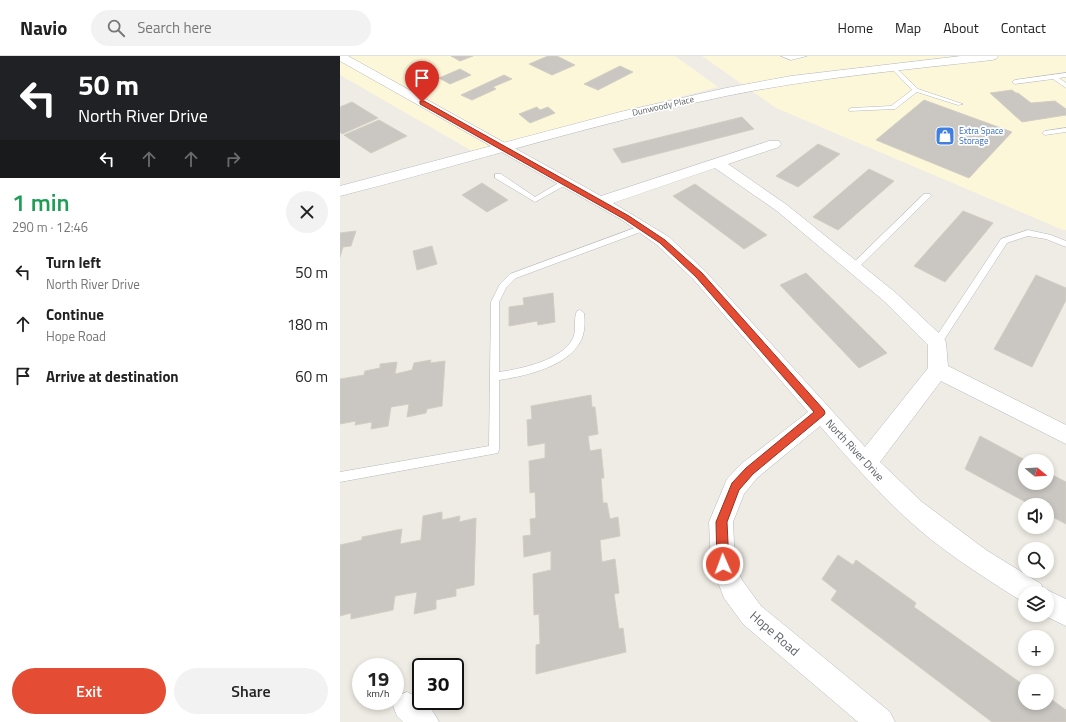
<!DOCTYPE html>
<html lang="en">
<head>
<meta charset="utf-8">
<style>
  :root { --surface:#fff; --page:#f2f2f2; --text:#222; --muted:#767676; --line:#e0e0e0; --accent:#e44c34 }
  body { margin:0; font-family:"Titillium Web",sans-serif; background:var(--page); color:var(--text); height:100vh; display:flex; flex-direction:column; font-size:15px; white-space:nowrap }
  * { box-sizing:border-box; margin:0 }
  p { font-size:13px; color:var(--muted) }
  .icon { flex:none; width:22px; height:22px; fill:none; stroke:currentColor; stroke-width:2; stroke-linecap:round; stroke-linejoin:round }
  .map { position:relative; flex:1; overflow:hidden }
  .details { display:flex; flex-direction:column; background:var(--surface); width:340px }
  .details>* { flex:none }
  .banner { background:#202124; color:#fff; overflow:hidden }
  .needle { width:26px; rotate:108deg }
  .fabs { position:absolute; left:678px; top:398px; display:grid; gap:8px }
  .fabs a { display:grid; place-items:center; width:36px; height:36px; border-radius:50%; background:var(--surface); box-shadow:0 2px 6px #0003; font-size:20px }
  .speed { position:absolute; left:12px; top:602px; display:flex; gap:8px; font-size:20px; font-weight:700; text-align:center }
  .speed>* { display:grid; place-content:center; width:52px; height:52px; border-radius:50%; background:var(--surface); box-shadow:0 2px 6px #0003; line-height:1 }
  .speed small { font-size:10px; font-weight:400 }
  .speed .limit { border:2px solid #111; border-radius:6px; background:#fff; color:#111 }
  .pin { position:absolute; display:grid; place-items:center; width:34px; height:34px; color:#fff; margin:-41px -17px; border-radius:50% 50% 50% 0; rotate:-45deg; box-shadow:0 0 4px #0007 }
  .pin .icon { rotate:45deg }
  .me { position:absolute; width:44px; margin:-22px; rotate:358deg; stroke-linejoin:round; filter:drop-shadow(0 0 3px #0008) }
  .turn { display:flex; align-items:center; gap:14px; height:84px; padding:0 12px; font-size:18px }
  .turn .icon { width:52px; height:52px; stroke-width:2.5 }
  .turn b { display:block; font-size:28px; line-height:34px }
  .lanes { display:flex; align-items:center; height:38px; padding:0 12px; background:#0003; justify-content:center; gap:20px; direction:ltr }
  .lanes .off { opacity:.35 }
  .round { display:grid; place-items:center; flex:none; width:42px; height:42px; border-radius:21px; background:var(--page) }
  .head { display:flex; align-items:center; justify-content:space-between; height:68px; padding:0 12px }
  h1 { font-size:24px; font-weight:600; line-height:30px; color:#1e9e55 }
  .button { display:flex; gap:8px; margin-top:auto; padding:8px 12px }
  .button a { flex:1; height:46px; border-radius:24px; background:var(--accent); color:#fff; font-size:16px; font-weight:600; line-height:46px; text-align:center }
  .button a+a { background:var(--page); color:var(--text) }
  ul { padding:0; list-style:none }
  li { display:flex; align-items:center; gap:12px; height:52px; padding:0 12px }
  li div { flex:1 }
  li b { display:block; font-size:15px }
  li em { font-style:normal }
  header { display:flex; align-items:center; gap:24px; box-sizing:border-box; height:56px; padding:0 20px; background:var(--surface); border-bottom:1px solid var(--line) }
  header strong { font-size:19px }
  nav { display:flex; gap:22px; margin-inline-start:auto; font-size:14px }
  .search { width:280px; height:36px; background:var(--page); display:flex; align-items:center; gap:10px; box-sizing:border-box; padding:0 14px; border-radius:22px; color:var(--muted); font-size:15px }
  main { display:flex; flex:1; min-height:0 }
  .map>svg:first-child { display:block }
</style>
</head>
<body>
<header>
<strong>Navio</strong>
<div class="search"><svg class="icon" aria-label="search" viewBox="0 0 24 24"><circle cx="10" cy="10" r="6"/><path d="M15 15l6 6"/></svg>Search here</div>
<nav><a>Home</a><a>Map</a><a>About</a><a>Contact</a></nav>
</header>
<main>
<section class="details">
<div class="banner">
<div class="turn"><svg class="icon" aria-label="left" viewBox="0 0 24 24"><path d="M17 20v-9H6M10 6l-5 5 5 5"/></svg><div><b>50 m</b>North River Drive</div></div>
<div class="lanes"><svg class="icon" aria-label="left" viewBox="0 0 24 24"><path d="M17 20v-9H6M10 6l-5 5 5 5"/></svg><svg class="icon off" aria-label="ahead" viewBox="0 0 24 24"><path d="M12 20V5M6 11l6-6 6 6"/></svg><svg class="icon off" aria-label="ahead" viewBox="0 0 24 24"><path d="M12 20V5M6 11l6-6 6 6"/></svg><svg class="icon off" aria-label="right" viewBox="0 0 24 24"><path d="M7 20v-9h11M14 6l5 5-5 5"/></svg></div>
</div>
<div class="head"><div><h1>1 min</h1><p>290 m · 12:46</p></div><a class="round"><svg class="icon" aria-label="close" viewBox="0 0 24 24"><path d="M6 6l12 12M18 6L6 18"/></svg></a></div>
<ul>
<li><svg class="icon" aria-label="left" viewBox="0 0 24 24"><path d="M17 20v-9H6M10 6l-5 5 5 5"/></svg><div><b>Turn left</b><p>North River Drive</p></div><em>50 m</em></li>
<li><svg class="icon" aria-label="ahead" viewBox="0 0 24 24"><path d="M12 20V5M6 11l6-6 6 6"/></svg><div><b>Continue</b><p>Hope Road</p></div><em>180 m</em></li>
<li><svg class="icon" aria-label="arrive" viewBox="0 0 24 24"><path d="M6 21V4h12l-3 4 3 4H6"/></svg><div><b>Arrive at destination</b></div><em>60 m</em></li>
</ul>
<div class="button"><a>Exit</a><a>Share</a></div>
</section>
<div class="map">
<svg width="726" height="666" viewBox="0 0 726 666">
  <rect width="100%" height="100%" fill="#eeece4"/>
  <path fill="#fdf7da" d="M0,0H335L378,31L132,95L0,19Z
    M362,0H726V174H723L436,52Z"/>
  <path fill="#cac6c1" stroke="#d2cec2" d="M111,0H133L120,5Z
    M208,0H217L235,9L212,19L189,8Z
    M280,10L293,16L258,34L244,28Z
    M120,13L131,19L110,28L99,22Z
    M164,19L172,23L153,31L156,33L132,44L121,39Z
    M672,34L676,37H678L691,47L715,45L726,53V59L682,66L650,37Z
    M584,44L672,76L629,122L536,84Z
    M12,46L38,62L2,78L0,76V51Z
    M197,51L200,54L208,51L215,57L190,67L179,58Z
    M402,61L414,73L282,107L273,93Z
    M39,64L67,80L31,97L4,79Z
    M478,88L500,98L458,131L436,120Z
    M529,113L554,125L498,174L473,161Z
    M142,127L168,144L147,156L122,139Z
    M355,128L427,179L404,193L333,140Z
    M623,155L653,167L605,226L574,210Z
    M16,175L11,190L3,191L0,201V177Z
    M92,190L97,208L77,214L73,195Z
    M466,217L547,297L519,312L440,229Z
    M696,219L726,232V244L692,311L654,293Z
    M213,237L215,266L198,269L197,265L169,270V251L184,249L183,242Z
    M91,304L90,307L105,305L102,350L87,353L86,357L67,361L69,348L51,351L48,370L31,373L32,366L15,369L16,365L0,368V323L24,319L25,315L40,312V308L57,306L55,318L72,314L74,307Z
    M251,339L252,351H255L258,378L248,380L250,395L261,393L264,422H261L263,447H267L270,463L278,461L280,480L260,484L262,506L275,503L279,537L274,538L279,573L283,572L286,596L196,618V589L200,588L199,558L194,559L193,518L211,514V495L184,501L183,480L191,479L190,463L196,462L195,436L190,437L189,405L205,402V387L188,390L187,364L192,363L191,350Z
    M640,380L687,405H685V427H707V416L726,426V468L707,458V449H691L625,413Z
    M102,456V464L120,460L119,466L136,462L134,529L116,533V540L96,544V553L74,558L77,536L55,540L53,554L11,563V557L0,560V489L22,484V481L62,473L60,488L81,484L83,460Z
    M498,499L513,509L516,504L576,547L574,551L685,630V647H707V640L726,654V666H652L491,544L497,535L482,523Z"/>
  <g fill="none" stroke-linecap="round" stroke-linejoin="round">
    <g stroke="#b6b9bd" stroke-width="1">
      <path id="service" d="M441,0H467L451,4Z
        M553,9L578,33L623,48L618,49L577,36L555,53L509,55V53L511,52L551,50L572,34L551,12V10Z
        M726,17V21L719,22L726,27V32L713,23L675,28L672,26L675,24Z
        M726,72V76L705,79L702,77L705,75Z
        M155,118H161L195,141L222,125H225L229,127L195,146L155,122Z
        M584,138H590L591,140L517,213H511L510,211L511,209Z
        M303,169L307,172L306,174L176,222L166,232L159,246V316C181,313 223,304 233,282C237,273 233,263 237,255L240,254L244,257C245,265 245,274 242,282C231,310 186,320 159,324V394L158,397L0,426V416L149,390L151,246L160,228L170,218Z
        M688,174L711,179L726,185V191L706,183L688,180L667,187L600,290H594L592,287L594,284L661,183Z"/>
    </g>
    <g stroke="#b6b9bd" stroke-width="1">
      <path id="minor" d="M0,0H8L261,140L429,85H439L441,88L439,91L388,108L447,149L556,237L604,282L606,287L608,310L726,369V388L601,325L540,406L582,446L646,494L701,528L704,535L707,534L726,543V570L703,559H707V537H685V547L683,546C642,520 600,494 565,461C535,433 507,401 480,370L417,422L404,438L393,466L395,508L402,524L421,550L550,656L555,666H518L403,568L384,542L371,508L369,466L387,423L401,408L468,356L353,223L317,189L282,164L0,5ZM375,112L437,155L544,245L588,289V312L525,391L365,215L329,181L273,147Z
        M67,636C81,642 92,651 99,666H63L57,660L53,650L57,640Z"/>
    </g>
    <g stroke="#b6b9bd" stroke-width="1">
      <path id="tertiary" d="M621,0H658L656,3L652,4C563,14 474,22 386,40C256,67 129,107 0,140V130L280,56L386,32L451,20Z"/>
    </g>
    <use href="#service" fill="#fff" fill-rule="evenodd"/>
    <use href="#minor" fill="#fff" fill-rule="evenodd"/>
    <use href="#tertiary" fill="#fff" fill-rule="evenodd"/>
  </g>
  <path fill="#e44c34" stroke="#943122" d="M80,45H84L289,160L325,184L362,217L484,354L485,357L484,359L413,418L399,434L387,466L389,508L387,511L383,513L379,511L377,508L376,466L392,427L406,412L474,356L356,221L320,187L284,163L80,48Z"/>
  <defs>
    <g id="shop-square" transform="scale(1)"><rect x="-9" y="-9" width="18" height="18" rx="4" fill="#3f7fe0" stroke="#fff"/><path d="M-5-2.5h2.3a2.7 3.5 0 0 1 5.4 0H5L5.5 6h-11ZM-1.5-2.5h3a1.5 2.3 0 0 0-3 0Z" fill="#fff"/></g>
  </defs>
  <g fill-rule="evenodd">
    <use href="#shop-square" x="605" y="80"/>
  </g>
  <g text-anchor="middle" stroke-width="3.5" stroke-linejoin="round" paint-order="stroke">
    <g font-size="9" fill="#5c5f64" stroke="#fff">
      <text transform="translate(323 50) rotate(-13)" y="3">Dunwoody Place</text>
    </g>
    <g font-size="9" fill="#366cbe" stroke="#fff" text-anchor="start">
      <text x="619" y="78">Extra Space<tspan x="619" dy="10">Storage</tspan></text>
    </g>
    <g font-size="11" fill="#5c5f64" stroke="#fff">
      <text transform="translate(515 394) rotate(47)" y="4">North River Drive</text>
    </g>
    <g font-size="13" fill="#5c5f64" stroke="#fff">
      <text transform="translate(435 577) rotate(41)" y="5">Hope Road</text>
    </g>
  </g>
</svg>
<div class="fabs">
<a><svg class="needle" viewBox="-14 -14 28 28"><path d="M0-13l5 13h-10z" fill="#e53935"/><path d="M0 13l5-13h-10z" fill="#767676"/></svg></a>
<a><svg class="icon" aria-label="sound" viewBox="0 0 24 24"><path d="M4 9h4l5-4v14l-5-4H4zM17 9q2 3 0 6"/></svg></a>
<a><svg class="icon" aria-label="search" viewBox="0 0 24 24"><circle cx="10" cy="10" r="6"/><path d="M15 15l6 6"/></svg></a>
<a><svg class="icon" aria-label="layers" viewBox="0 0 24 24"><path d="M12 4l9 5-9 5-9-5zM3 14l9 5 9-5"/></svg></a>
<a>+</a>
<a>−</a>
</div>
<div class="speed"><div>19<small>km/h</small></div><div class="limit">30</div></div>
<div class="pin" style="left:82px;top:46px;background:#d93025"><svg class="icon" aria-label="arrive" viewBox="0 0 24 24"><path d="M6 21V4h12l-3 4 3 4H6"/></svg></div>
<svg class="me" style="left:383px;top:508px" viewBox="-20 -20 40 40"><circle r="17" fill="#e44c34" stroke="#fff" stroke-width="3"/><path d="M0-11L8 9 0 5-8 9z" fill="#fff"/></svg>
</div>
</main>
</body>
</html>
